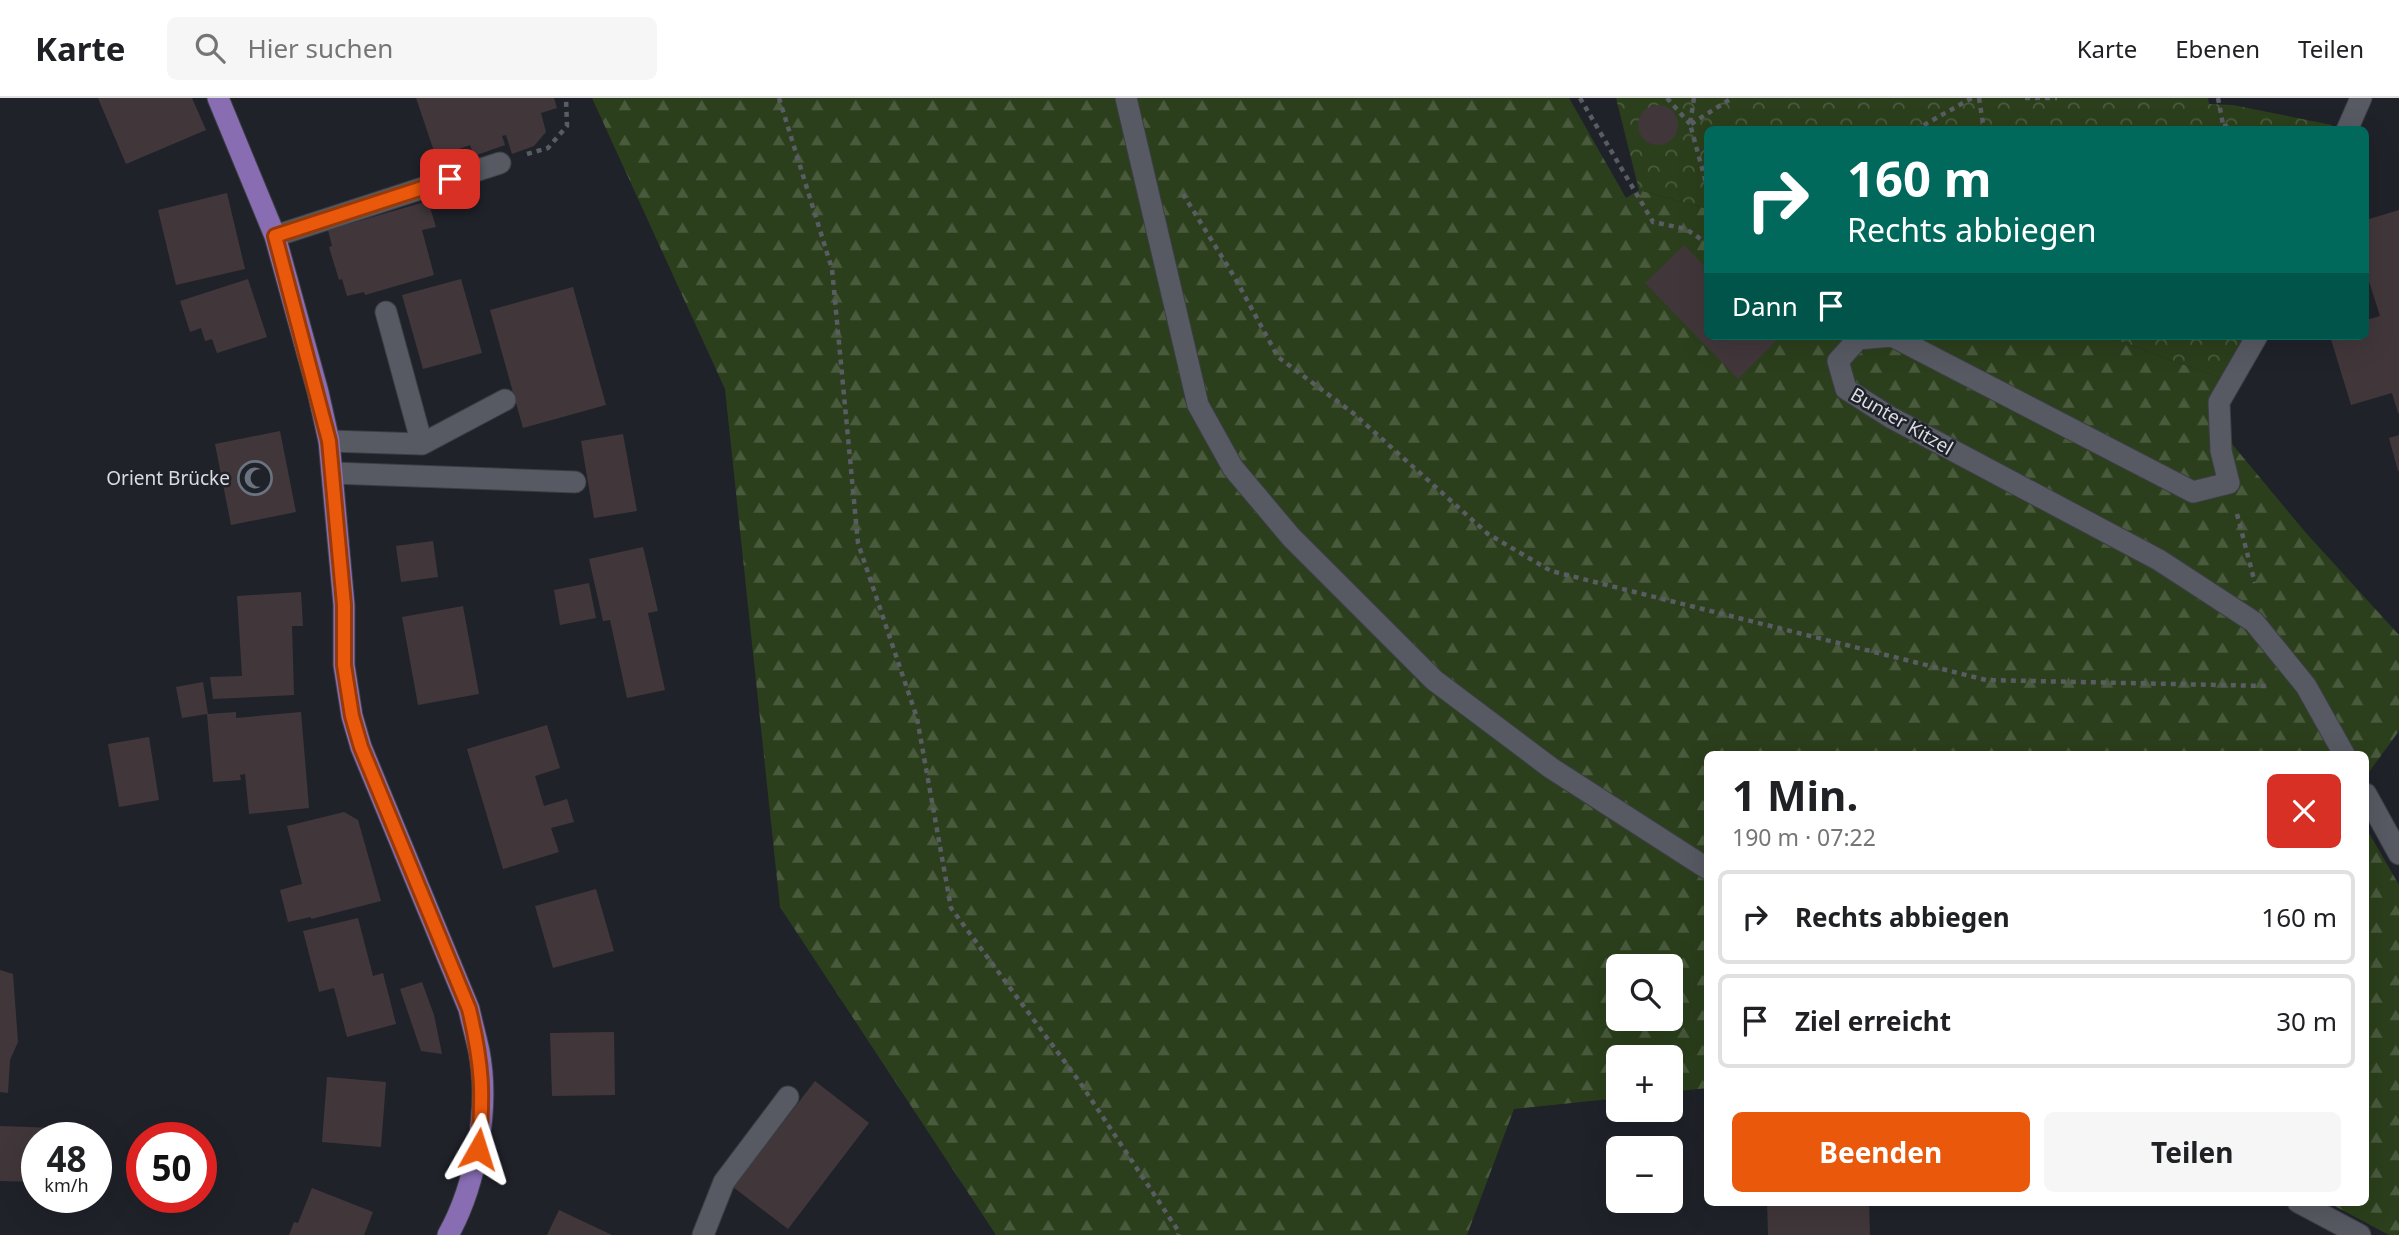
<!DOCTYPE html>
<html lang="de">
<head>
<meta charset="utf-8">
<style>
  :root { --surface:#fff; --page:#f6f6f6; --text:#202124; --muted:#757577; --line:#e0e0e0; --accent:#ea580c }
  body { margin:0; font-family:"Noto Sans",sans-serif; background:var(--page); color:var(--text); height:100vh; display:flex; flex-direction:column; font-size:26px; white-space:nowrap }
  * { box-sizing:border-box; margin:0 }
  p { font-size:23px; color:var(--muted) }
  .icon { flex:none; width:38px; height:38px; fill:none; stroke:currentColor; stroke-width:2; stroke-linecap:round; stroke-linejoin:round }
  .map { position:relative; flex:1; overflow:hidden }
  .sheet { position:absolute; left:1704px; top:653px; width:665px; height:455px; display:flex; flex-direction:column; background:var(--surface); border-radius:10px; box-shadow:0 7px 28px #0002 }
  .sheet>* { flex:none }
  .top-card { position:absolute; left:1704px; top:28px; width:665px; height:214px; border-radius:10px; box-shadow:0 7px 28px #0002; background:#00695c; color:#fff; overflow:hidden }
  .controls { position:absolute; left:1606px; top:856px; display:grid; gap:14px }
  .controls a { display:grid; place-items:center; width:77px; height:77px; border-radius:10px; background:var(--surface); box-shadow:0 7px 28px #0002; font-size:35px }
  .speed { position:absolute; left:21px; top:1024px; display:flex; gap:14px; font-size:35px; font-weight:700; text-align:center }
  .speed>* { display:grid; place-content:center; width:91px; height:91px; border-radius:50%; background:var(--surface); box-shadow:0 7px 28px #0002; line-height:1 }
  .speed small { font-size:18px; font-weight:400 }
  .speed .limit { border:10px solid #d22; background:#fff; color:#111 }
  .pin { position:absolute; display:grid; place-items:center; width:60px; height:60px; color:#fff; margin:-30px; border-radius:14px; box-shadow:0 4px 10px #0006 }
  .me { position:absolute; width:77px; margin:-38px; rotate:6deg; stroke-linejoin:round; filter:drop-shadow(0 0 5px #0008) }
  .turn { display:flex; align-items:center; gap:24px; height:147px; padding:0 28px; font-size:32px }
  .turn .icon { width:91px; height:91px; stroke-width:2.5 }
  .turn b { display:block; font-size:49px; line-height:60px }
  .then { display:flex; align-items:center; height:66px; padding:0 28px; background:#0003; gap:14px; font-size:26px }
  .round { display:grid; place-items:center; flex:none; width:74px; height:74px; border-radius:10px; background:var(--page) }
  .summary { display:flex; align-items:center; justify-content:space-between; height:119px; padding:0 28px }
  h1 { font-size:42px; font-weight:700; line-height:52px }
  .primary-button { display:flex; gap:14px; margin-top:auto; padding:14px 28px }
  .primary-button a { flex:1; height:80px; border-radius:10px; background:var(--accent); color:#fff; font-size:28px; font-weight:700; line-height:80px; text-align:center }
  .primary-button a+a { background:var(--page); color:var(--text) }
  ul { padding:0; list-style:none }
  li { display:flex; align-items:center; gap:21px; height:94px; margin:0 14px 10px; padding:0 14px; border:4px solid var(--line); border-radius:10px }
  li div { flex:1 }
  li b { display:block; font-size:26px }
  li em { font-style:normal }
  header { display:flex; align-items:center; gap:42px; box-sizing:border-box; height:98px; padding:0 35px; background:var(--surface); border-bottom:2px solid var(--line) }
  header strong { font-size:33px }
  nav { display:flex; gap:38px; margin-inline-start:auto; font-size:24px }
  .search { width:490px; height:63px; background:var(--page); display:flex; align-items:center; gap:18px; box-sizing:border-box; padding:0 24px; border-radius:10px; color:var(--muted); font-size:26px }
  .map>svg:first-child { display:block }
</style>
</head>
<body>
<header>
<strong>Karte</strong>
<div class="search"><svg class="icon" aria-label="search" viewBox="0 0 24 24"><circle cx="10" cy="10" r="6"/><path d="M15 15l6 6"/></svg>Hier suchen</div>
<nav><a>Karte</a><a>Ebenen</a><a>Teilen</a></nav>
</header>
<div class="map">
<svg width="2399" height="1137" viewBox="0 0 2399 1137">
  <defs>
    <pattern id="forest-firs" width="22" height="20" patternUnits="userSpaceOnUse" patternTransform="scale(1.75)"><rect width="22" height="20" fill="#2b3f1c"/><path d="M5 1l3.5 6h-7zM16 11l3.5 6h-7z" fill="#495a3d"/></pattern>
    <pattern id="park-crowns" width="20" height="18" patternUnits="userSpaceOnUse" patternTransform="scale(1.75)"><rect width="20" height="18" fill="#2b3f1c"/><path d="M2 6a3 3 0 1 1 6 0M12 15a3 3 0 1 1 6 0" fill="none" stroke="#495a3d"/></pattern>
  </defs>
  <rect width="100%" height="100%" fill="#20222a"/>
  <path fill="url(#forest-firs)" fill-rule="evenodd" d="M592,0H1569L1626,100L1639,92L1708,111V238H2105L2226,282L2212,336L2232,346L2306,435L2399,537V633L2366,678V656H1708V990L1671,994V959H1619V1000L1514,1011L1467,1137H996L780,809L725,291ZM1619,868H1671V920H1619Z
    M2366,730L2399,787V1137H2389L2327,1104H2366Z"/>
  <path fill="url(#park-crowns)" d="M1616,0H2208L2209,6L2233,7L2332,27L2331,32H1708V111L1639,92Z
    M2105,238H2244L2226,282Z"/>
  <path fill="#41373a" d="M98,0H192L206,32L126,66Z
    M416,0H554L557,10L541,15L546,34L534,48L512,56L506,37L502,38L505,47L474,58L470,47L436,59Z
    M1638 27a20 20 0 1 1 40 0a20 20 0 1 1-40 0Z
    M227,95L245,171L176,187L158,112Z
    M428,103L436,129L422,132L434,177L365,197L364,194L347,198L342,181L339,182L329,149L332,148L328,132Z
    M2399,112V315H2398L2392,295L2351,307L2330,238H2366V222L2380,218L2366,174V122Z
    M1684,147L1708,172V238H1773L1777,242L1738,281L1645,185Z
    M248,181L267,239L217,255L212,241L205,243L201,230L190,234L180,203Z
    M461,181L482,255L423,271L402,197Z
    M573,189L606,307L523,330L490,212Z
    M280,333L296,414L231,427L215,346Z
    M623,336L637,413L594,420L581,343Z
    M2399,337V373H2398L2389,340Z
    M433,443L438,479L401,484L396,448Z
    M643,449L658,513L648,515L665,592L627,600L610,522L603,523L589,461Z
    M589,485L596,520L560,527L554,492Z
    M301,494L303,528H292L294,597L213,601L210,579L242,578L237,498Z
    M463,508L479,596L418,607L402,519Z
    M203,584L208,616L236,614V620L301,614L309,710L249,716L245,676L240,677L241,682L213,684L207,616L182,620L176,589Z
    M547,627L560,670L535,678L544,708L567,701L574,724L551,730L559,754L503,771L467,651Z
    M149,639L159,702L119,709L108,646Z
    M344,714L358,722L381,803L311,821V819L288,824L280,792L302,786L287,728Z
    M596,791L614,853L553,870L535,808Z
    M358,820L373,878L383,875L396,926L347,939L334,890L319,894L303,833Z
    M0,872L13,876L18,944L10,962L8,995L0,994Z
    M422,884L434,917L442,956L421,953L400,891Z
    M614,934L615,997L552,998L550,935Z
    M327,979L386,984L381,1049L322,1044Z
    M815,983L869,1025L788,1131L733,1089Z
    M0,1028L55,1030V1040H37V1084L0,1083Z
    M312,1090L373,1114L364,1137H289L294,1124L298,1125Z
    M1767,1104H1869L1870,1137H1768Z
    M559,1112L612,1137H547Z"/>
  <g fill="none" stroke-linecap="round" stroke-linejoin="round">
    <g stroke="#3c3e44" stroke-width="23">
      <path id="minor" d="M1126,0L1198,307L1233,370L1291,439L1434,582L1551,670L1708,771
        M2347,32L2361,0
        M275,138L500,65
        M386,214L422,346
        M2257,238L2219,304L2221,353L2229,385L2193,394L1892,238L1858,241L1838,263L1846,291L1890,319L2159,462L2254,524L2306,588L2344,656
        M329,343L422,346L505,302
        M333,375L575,384
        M2366,696L2399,756
        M2298,1104L2360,1137
        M703,1137L724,1084L788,999"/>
    </g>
    <g stroke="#3c3e44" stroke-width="23">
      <path id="major" d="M218,0L275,138L318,294L329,343L344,507V567L352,618L361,649L469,911C472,925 476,939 479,953C490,1010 476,1087 448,1137"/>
    </g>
    <path stroke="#5a5c63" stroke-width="4.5" stroke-dasharray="5 5" stroke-linecap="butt" d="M779,0L832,171L858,445L917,620L951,810L1079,983L1179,1134L1178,1137
      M1580,0L1653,124L1686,131L1708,146
      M1667,0L1690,26
      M1694,0L1690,26L1708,92
      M1979,0L1984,32
      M2025,0H2057
      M2218,0L2224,32
      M1691,26L1732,0
      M2223,27L2237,32
      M1915,32L1972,0
      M527,56L548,50L567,28L566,0
      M1183,96L1235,180L1278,259L1353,315L1488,436L1551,473L1986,582L2266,588
      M2237,416L2255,485"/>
    <use href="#minor" stroke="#585a63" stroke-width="21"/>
    <use href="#major" stroke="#886db3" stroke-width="21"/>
  </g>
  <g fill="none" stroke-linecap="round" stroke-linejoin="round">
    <g stroke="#983908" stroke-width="18">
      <path id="route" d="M450,81L275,138L329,343L344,507V567L352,618L361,649L469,911C482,965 484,997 478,1051"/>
    </g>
    <use href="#route" stroke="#ea580c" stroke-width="12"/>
  </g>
  <defs>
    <g id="mosque-ring" transform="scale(1.75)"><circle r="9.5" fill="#20222a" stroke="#6b7280" stroke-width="1.5"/><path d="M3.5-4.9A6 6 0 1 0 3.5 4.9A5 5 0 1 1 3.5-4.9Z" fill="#6b7280"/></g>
  </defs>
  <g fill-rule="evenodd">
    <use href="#mosque-ring" x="255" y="380"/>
  </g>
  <g text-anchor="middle" stroke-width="5" stroke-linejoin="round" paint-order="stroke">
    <g font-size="19" fill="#dadce1" stroke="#20222a">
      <text transform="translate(1902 323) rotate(30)" y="7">Bunter Kitzel</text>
    </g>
    <g font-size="19" fill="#dadce1" stroke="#20222a" text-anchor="end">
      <text x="230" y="387">Orient Brücke</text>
    </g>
  </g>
</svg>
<div class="controls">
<a><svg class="icon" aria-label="search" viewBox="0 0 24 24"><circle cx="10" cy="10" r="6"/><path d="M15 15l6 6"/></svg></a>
<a>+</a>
<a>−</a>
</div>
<div class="speed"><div>48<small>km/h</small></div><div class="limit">50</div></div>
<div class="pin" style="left:450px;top:81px;background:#d93025"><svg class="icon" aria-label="arrive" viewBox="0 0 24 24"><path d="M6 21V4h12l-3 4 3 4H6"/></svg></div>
<svg class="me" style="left:478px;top:1051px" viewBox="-20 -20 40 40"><path d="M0-17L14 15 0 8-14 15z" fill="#ea580c" stroke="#fff" stroke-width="4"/></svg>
<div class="top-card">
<div class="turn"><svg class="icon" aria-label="right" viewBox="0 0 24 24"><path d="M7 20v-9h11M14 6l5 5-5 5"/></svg><div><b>160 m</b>Rechts abbiegen</div></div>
<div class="then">Dann<svg class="icon" aria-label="arrive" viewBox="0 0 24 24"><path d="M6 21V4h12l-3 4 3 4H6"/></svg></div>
</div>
<section class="sheet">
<div class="summary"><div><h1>1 Min.</h1><p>190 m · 07:22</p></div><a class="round" style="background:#d93025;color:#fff"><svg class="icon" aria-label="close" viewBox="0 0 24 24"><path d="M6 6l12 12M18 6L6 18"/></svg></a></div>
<ul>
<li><svg class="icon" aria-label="right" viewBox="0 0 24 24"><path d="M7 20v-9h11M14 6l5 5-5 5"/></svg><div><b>Rechts abbiegen</b></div><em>160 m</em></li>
<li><svg class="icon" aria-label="arrive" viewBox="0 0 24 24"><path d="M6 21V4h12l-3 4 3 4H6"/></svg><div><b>Ziel erreicht</b></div><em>30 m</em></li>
</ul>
<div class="primary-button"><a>Beenden</a><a>Teilen</a></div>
</section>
</div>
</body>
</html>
